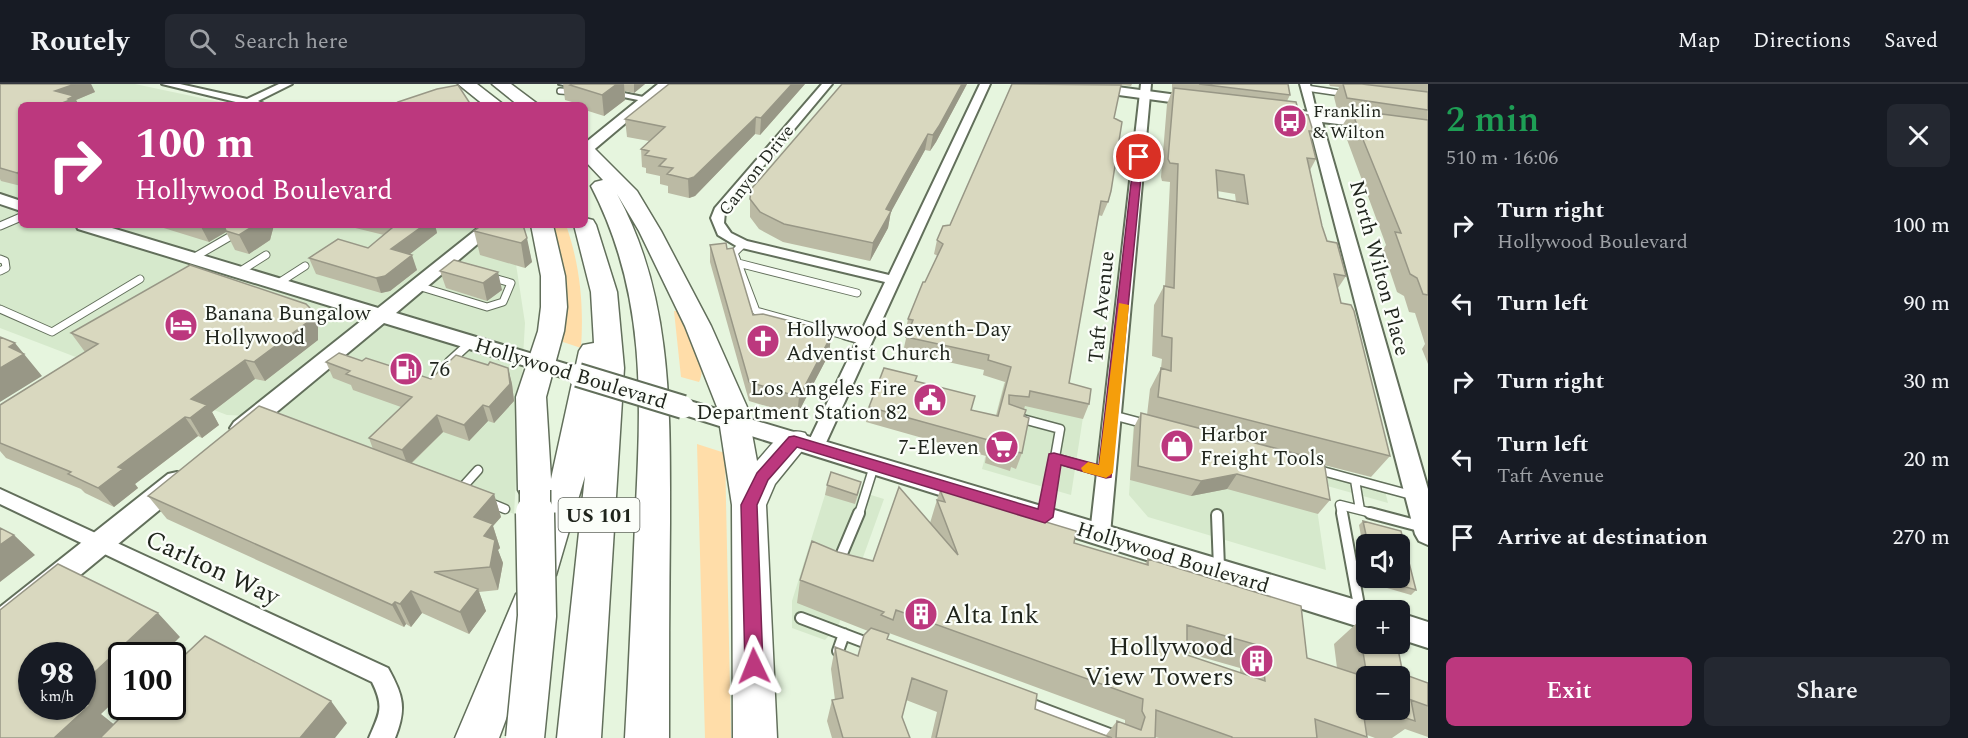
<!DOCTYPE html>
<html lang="en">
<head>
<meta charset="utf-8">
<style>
  :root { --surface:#171b24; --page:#242831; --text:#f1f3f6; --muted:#9ea1a6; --line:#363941; --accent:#bc387e }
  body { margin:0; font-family:Spectral,serif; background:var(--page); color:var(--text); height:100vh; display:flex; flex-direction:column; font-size:22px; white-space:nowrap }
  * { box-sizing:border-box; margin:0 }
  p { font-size:20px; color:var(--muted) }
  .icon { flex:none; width:33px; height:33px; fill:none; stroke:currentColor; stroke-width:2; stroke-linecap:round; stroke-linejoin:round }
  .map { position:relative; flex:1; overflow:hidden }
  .sheet { display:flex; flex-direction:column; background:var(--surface); width:540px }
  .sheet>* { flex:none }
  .banner { position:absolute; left:18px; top:18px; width:570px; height:126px; border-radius:9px; box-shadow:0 2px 4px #0004; background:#bc387e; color:#fff; overflow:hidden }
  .fabs { position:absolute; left:1356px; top:450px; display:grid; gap:12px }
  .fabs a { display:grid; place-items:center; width:54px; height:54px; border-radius:9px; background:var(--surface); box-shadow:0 2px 4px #0004; font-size:30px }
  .speed { position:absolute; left:18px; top:558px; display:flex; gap:12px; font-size:30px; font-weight:700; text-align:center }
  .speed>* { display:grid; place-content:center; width:78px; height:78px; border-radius:50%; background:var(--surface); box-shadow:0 2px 4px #0004; line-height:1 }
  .speed small { font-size:15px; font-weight:400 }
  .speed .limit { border:3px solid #111; border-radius:9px; background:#fff; color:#111 }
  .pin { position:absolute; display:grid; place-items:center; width:51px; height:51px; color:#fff; margin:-26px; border:3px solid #fff; border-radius:50%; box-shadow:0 2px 6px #0007 }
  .me { position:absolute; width:66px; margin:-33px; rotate:358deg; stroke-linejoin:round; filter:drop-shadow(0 0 4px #0008) }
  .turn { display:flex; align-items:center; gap:21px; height:126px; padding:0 18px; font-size:27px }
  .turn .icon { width:78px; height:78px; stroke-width:2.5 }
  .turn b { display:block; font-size:42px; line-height:51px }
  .round { display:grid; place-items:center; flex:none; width:63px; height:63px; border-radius:9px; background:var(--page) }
  .overview { display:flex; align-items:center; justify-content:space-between; height:102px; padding:0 18px }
  h1 { font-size:36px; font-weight:600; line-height:45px; color:#1e9e55 }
  .action { display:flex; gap:12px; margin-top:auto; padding:12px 18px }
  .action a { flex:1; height:69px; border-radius:9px; background:var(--accent); color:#fff; font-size:24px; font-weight:600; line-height:69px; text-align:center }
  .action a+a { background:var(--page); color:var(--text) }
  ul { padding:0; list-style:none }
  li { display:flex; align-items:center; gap:18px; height:78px; padding:0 18px }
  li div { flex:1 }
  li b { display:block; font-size:22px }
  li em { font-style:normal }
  header { display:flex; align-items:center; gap:36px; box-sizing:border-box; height:84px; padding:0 30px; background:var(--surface); border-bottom:2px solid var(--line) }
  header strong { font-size:28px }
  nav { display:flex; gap:33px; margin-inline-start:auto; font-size:21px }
  .search { width:420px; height:54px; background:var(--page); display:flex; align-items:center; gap:15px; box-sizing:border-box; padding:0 21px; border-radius:9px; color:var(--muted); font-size:22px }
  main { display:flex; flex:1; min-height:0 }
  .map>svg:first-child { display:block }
</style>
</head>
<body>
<header>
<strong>Routely</strong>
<div class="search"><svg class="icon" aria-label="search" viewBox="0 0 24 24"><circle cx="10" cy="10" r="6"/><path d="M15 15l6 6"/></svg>Search here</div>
<nav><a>Map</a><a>Directions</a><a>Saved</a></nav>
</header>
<main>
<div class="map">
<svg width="1428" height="654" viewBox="0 0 1428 654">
  <rect width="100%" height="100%" fill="#e6f5de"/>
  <path fill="#d6e9cc" d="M42,0H135L234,21H21V141H510L525,239L514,430L277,333L227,331L0,244V15Z
    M1004,299L1085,320L1071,411L982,385Z
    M1134,333L1383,399L1388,419L1313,398L1326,486L1148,433L1129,411Z
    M829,398L884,415L839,540L825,556L792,544V517Z"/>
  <path fill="#ffdda9" d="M552,141H566C580,181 584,221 581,264L563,258L567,202Z
    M674,227H681C688,246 709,280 699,298L681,293Z
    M697,360L725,369L731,654H705Z"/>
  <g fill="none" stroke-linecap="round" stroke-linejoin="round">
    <g stroke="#626f5b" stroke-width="8">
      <path id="lane-far3" d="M1306,4L1347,10
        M560,7L575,8"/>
    </g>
    <g stroke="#626f5b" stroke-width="9">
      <path id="lane-far2" d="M0,142L21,133
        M743,160L734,169L756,227L850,253
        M193,174L250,141
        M0,175L5,177L6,184L0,187
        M738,179L857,209
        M239,188L266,171
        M277,200L305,182
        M418,202L487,223L503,218L511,199L490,193
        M0,225L52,248L140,195"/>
    </g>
    <g stroke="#626f5b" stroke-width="11">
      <path id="lane-far1" d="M845,251L865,257
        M449,278L471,258
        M1112,331L1146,340
        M1019,334L1060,345L1045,430
        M1055,374L1106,389
        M1315,385L1415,412
        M1355,396L1360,426
        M459,407L478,386
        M488,418L505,425
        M859,430L874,382
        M1342,430L1340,421L1376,430"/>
    </g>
    <g stroke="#626f5b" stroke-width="14">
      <path id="lane" d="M1342,429L1360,527
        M1370,429L1423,443
        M1217,431L1219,484
        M1045,433L1046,429
        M838,479L859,429
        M801,534L872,561
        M838,567L844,550
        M1025,618L1120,654"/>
    </g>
    <g stroke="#626f5b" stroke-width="4">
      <path id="street" d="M162,0H180L247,15L279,0H292L258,17L266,21H248Z
        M559,0H580L653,15L648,18Z
        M822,0H832L725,128L724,139L731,149L747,157L889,191L980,0H990L824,363L821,367H809L806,363L885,198L738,163L718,151L711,134L715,124Z
        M1141,0H1151L1110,450L1107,455L1100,458L1093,455L1090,450Z
        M1300,0H1310L1318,35L1309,33Z
        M0,405L388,584C403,611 407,624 395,654H369C379,630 385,624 372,598L0,420Z"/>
    </g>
    <g stroke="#626f5b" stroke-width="4">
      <path id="secondary" d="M658,0H672L590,69L585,70V59Z
        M1061,0H1095L1200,14L1207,18L1200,22L1067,4Z
        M1302,27L1428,43V51L1322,38L1428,405V461L1419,457L1415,450L1308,36L1295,31Z
        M0,110L21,117V127L0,120Z
        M76,141H102L378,224L482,141H500L396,229L586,286L589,291L586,296L578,298L384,239L250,350L242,352L234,350L230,344L234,338L366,233L78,145Z
        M683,315L1366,519L1376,523L1378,526H1366V545L675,328L672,323L675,318Z
        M177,388L186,390L189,397L186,404L10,549L0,553V523L168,390Z
        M1400,529L1428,538V564L1400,555Z"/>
    </g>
    <g stroke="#626f5b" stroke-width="3">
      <path id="highway" d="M458,0H477L504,21H484Z
        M492,0H511L539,21H518Z
        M585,60L592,62L637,107L661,147L711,242L747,323L757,377C772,361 782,342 805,349L810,357L775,400L766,421L777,654H733L732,421L717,323L685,242L639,147L617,110C673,212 670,326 670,439C669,511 669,582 669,654H625C629,583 632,511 635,440C641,320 648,212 591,102L595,98L603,96L585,77Z
        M585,134L593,136L596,141L617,208L624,284L601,654H557L585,392L556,491L543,495L530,491L525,480L545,416L535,419L523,415L518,406L516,313L538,247L541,223V192L531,141H553L565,192L567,223L564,247L546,313L551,395L579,267L583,261L594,259L591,208L574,141H585Z
        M529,505L542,510L548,522L499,654H455L516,510Z"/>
    </g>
    <use href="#lane-far3" stroke="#fff" stroke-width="5"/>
    <use href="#lane-far2" stroke="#fff" stroke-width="7"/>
    <use href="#lane-far1" stroke="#fff" stroke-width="8"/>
    <use href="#lane" stroke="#fff" stroke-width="10"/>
    <use href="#street" fill="#fff" fill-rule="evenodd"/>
    <use href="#secondary" fill="#fff" fill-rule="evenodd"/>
    <use href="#highway" fill="#fff" fill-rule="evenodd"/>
    <g stroke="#626f5b" stroke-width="26" stroke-linecap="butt">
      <path id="secondary-bridge" d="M578,291L683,323"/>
    </g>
    <g stroke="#626f5b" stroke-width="33" stroke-linecap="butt">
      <path id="highway-bridge-far1" d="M535,406V430"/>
    </g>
    <g stroke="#626f5b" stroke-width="41" stroke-linecap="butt">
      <path id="highway-bridge" d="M525,654L537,532L535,429"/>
    </g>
    <use href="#secondary-bridge" stroke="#fff" stroke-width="22"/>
    <use href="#highway-bridge-far1" stroke="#fff" stroke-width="30"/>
    <use href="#highway-bridge" stroke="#fff" stroke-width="38"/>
  </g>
  <path fill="#bbbaa4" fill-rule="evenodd" d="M0,0H91L95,8L76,16L79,21H21V102L1,97L0,95Z
    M563,0H645L634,9L625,7V16L604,32L585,26V21H572V18L565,16Z
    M669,0H805L760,51L755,50L695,112L689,114L668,109V102L660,100V92L646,89V84L642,83L641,65L649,57L627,53L625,35Z
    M842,0H967L936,58L930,67L925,66L901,109L891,127L888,144L870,177L783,158L759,145L750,133V115Z
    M1012,0H1132L1131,2L1121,1L1114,34L1108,118L1102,132L1098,131L1069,299L1089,320L1083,335L1025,322L1024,325L1022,369L1016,385L1011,383L1010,387L985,379L986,372L866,338L869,323L916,297L971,326L996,332L1005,298L983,291L984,286L903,268L907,250H905L908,235L938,172L934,170L937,156L950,141Z
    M1172,0H1288L1290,11L1287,17L1299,29L1313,47L1310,53L1316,75L1310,86L1322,142L1327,157L1346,192L1338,204L1341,219L1390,372L1371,393L1324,381L1330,416L1318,430L1227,405L1191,412L1130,396L1134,343L1141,329L1147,331L1150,305L1161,284L1162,275L1152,272L1154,221L1164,202H1165L1170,98L1162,97L1161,93L1167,20L1172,7ZM1217,107L1235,110L1236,118L1218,114Z
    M1329,0H1428V280L1422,265L1425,260L1415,229L1409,228L1404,212L1397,208L1383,166L1386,161L1342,42L1349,31L1338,29L1334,13L1339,3L1330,2Z
    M154,141H274L270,156L249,170L235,166L226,148L209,158Z
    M343,141H435L437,149L409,170L417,186L390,207L381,209L316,190L309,174L368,164L384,151Z
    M523,141L532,178L525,184L480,171L474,147Z
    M710,161L727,165L753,231L825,246L824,250L831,252L829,270L797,331L749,317L710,178Z
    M454,176L502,206L487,217L446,204L440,187Z
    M318,243V256L265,297L255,295L212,328L219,341L202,354L198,352L135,400L138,404L114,423L85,409L81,405L6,374L0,367V321L85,268L71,249Z
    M362,277L431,295L488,281L508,284L512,300L514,317L494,339L488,337L469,357L443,348L412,379L494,410L501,433L493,442L500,464L498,466L503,479L498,506L479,508L486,527L469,550L422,529L411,543L406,540L404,543L167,435L148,412L373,365L369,354L401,323L353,306L351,301L333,294L326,278Z
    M827,401L859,407L855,420L825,411Z
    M940,406L1074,459L1145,480L1148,475L1307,574L1337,584L1334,560L1358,538L1403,590L1428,599V653L1405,645L1392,654H1375L1367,651V653L1366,654H1159L1155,653V654H931L937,628L906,616L902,633L910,654H832L827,637L832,616H835L831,585L835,563L858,572L868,547L797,519L800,496L838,468L873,477L930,439ZM889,549L1125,636V640L1117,637L1106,651L1035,625L887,555ZM1187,569L1240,584V589L1187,571ZM1366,592H1400V626H1366Z
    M1363,437L1401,447L1416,506L1411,511L1370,499L1369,494H1400V460H1366V480L1359,441Z"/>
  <path fill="#989786" d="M75,0H91L95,8L76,16L79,21H57L55,7Z
    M617,0H624L625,16L604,32L602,11Z
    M634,0H645L634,9Z
    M792,0H805L760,51L761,34Z
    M962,0H967L936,58L930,67L933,51Z
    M756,33L755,50L695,112L689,114L688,95Z
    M928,50L925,66L891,128V127L888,144L870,177L873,159L886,125Z
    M21,87V96L17,89Z
    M200,141H238L209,158Z
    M255,141H274L270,156L249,170L239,151Z
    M424,141H435L437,149L396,181L391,165Z
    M527,154L532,178L525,184L521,159Z
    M412,171L417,186L390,207L381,209L376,194Z
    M498,188L502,206L487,217L483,199Z
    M310,224L318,243V256L265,297L254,278Z
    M831,252L829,270L797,331L799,313Z
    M15,259L42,292L0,318V284L9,263Z
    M245,276L255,295L212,328L219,341L202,354L190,334L191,315Z
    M508,284L512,300L514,317L494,339L489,323Z
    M483,321L488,337L469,357L464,341Z
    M437,331L443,348L408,382L402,366Z
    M185,333L198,352L135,400L138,404L114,423L98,404L118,383Z
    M1237,390L1227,405L1191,412L1201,397Z
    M494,410L501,433L493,442L500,464L498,466L503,479L498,506L474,433Z
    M14,451L35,471L0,498V461Z
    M478,505L486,527L469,550L460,528Z
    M411,507L422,529L411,543L400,520Z
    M395,518L406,540L404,543L392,521Z
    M158,529L180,553L161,572H122V610L101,630L116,642L105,654H54L82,619V600Z
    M331,617L347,639L335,654H300Z"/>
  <path fill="#d9d8bf" stroke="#989786" stroke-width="1.5" fill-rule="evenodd" d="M0,0H75L55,7L74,12L68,15L70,16L57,21H21V87L17,89L0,84Z
    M572,0H617L602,11L570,1Z
    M669,0H792L761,34L756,33L694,93L688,95L667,90L673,84L659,82L666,75L645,71L649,67L641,65L665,43L625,35Z
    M842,0H962L939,42L933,51L928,50L904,92L886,125L891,127L873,159L784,140L760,128L750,115L751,105L761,94Z
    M1012,0L1121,1L1114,34L1122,38L1111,107L1108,118L1101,117L1069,299L1091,305L1089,320L1030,307L1029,313L1009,311V320L1026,326L1024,332L1029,334L1022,369L1017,368L1016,372L990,364L992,357L869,323L884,284L917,292L915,297L975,312L971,326L998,332L1011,283L988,276L989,271L906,253L913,236L908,235L923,198H925L943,160L937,156L943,142L950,141Z
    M1199,0H1288L1290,11Z
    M1343,0H1362L1428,8V26L1347,14Z
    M458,1L471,21H393L398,18L437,5Z
    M1174,4L1296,18L1299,29L1308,31L1313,47H1309L1316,75L1307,74L1322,142L1327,157L1337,159L1346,192L1334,190L1341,219L1351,221L1354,227L1390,372L1158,313L1161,284L1171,287L1172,254L1162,252L1164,202L1174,204L1178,80L1170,79L1168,75ZM1216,86L1244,91L1248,120L1218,114Z
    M1351,26L1428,36V211L1423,210L1417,194L1410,190L1395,148L1401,149Z
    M224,141H255L239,151L226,147Z
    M386,141H424L391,165L412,171L385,192L376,194L309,174L338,155L368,164L393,143Z
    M482,141H523L527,154L521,159L474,147Z
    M726,159L727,165L733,164L753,231L763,230L825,246L823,250L831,252L799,313L749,298L710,161Z
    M454,176L498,188L483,199L440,187Z
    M190,181L306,220L310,224L309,237L254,278L245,276L191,315L207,321L190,334L185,333L118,383L123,385L98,404L68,390L71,388L0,359V321L98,260L71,249Z
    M0,253L15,259L9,263L24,270L0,284Z
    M339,269L362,277L366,274L431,295L456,271L488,281L490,278L508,284L510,300L489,323L483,321L464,341L437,331L402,366L369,354L412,313L346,290L350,287L326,278Z
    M259,322L494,410L474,433L493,440L484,452L495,456L490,483L434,488L478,505L460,528L411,507L400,520L395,518L392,521L148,412Z
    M1141,329L1324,377L1330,416L1237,390L1201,397L1138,382Z
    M831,388L861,398L857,411L827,401Z
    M899,403L958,471L937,416L945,418L940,406L1076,447L1074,459L1148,481V475L1301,522L1307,574L1366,593V621L1362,620L1367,653L1315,635L1317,654H1232V653L1156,626L1155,654H1116L1117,637L1141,646L1145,633L1142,627L1143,615L896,526L893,536L881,531L884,528L800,496L812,457L838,468L873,477ZM1187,541L1261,562L1265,597L1187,571Z
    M1363,437L1401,447L1416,506L1375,494H1400V460H1368Z
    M0,444L14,451L0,461Z
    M58,480L158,529L82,600V572H32V622H82V616L90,621L54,654H0V526Z
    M1358,538L1366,541V560H1397L1403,590L1428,599V622L1411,616L1415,637L1380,626H1400V592H1367Z
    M871,544L889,550L887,555L1037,610L1035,625L1112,654H936L947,607L912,594L902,633L910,654H843L832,616L843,614L835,563L858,572L864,551Z
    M205,552L331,617L300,654H100L132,622H172V583Z"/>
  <path fill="#bc387e" stroke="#7a2452" stroke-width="1.5" d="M1139,70L1143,73L1111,393L1106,394L1061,381L1053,433L1045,439L797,363L768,396L757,421L763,582L761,588L754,590L748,588L745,582L741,421L757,389L789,353L794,352L1038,425L1049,370L1054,369L1099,381L1134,73Z"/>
  <path fill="#f59e0b" d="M1119,219L1129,221L1113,389L1106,394L1083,388L1081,384L1088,378L1099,381Z"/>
  <defs>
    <g id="bus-disc" transform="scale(1.725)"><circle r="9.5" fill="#bc387e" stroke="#fbfef9"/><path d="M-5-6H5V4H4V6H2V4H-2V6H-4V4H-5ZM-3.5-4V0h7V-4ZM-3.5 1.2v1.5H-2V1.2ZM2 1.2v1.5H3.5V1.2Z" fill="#fff"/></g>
    <g id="hotel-disc" transform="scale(1.725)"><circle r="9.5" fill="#bc387e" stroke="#fbfef9"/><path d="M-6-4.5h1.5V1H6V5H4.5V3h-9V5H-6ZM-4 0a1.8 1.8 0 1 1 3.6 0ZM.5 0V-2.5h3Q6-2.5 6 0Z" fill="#fff"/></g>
    <g id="church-disc" transform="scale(1.725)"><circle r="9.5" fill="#bc387e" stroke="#fbfef9"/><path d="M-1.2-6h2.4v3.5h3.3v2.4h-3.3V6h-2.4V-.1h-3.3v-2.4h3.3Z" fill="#fff"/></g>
    <g id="fuel-disc" transform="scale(1.725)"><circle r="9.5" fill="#bc387e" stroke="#fbfef9"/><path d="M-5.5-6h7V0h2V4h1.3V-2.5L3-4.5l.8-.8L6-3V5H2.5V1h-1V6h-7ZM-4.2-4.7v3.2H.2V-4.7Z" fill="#fff"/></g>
    <g id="civic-disc" transform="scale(1.725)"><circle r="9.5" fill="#bc387e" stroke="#fbfef9"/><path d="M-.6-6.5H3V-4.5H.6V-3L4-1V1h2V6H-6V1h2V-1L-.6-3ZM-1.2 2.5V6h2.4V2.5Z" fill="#fff"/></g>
    <g id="shop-disc" transform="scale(1.725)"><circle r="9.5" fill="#bc387e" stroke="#fbfef9"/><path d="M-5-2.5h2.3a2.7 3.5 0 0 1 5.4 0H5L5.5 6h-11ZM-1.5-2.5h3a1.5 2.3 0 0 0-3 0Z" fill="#fff"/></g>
    <g id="supermarket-disc" transform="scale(1.725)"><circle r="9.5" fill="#bc387e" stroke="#fbfef9"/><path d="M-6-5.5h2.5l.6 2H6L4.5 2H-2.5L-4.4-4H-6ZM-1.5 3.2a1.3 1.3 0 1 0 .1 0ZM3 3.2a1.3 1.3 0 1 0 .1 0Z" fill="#fff"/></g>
    <g id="building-disc" transform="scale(1.725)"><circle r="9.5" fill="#bc387e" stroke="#fbfef9"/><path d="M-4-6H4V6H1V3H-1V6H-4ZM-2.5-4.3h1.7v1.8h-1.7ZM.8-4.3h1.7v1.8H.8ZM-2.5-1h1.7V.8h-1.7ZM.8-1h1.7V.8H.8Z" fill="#fff"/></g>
  </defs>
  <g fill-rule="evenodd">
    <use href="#bus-disc" x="1290" y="37"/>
    <use href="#hotel-disc" x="181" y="241"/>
    <use href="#church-disc" x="763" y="257"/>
    <use href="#fuel-disc" x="406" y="285"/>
    <use href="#civic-disc" x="930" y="316"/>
    <use href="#shop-disc" x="1177" y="362"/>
    <use href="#supermarket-disc" x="1002" y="363"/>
    <use href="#building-disc" x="921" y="530"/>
    <use href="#building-disc" x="1257" y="577"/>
  </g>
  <g text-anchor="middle" stroke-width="4.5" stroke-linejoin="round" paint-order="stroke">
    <g font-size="18" fill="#1f241c" stroke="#fbfef9" text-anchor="start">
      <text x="1313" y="33">Franklin<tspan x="1313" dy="21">&amp; Wilton</tspan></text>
    </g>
    <g font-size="18" fill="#1f241c" stroke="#fbfef9">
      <text transform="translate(756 86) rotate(-52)" y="6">Canyon Drive</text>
    </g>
    <rect fill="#fbfef9" stroke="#61655e" stroke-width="1.5" x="558.5" y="414" width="81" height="34" rx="4.5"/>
    <g font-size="20" font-weight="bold" fill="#1f241c">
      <text x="599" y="438">US 101</text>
    </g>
    <g font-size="21" fill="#1f241c" stroke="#fbfef9">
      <text transform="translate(1380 184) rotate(75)" y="7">North Wilton Place</text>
      <text transform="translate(1101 223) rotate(-84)" y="7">Taft Avenue</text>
      <text transform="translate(571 289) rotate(17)" y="7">Hollywood Boulevard</text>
      <text transform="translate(1173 473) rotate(17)" y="7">Hollywood Boulevard</text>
    </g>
    <g font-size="21" fill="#1f241c" stroke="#fbfef9" text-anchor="start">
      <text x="204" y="236">Banana Bungalow<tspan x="204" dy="24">Hollywood</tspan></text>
      <text x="786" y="252">Hollywood Seventh-Day<tspan x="786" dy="24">Adventist Church</tspan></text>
      <text x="429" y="292">76</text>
      <text x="907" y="311" text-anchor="end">Los Angeles Fire<tspan x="907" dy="24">Department Station 82</tspan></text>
      <text x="1200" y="357">Harbor<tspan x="1200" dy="24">Freight Tools</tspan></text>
      <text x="979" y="370" text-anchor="end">7-Eleven</text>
    </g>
    <g font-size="26" fill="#1f241c" stroke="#fbfef9">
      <text transform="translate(213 483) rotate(25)" y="9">Carlton Way</text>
    </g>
    <g font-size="26" fill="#1f241c" stroke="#fbfef9" text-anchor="start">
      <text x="944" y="539">Alta Ink</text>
      <text x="1234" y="571" text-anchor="end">Hollywood<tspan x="1234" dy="30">View Towers</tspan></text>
    </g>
  </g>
</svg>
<div class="fabs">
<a><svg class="icon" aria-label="sound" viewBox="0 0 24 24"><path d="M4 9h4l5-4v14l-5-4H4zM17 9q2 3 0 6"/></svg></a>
<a>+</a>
<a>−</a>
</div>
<div class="speed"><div>98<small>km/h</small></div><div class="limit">100</div></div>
<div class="pin" style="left:1139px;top:73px;background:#d93025"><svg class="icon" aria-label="arrive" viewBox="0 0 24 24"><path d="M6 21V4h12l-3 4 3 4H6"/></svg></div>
<svg class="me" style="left:754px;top:582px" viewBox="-20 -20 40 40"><path d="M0-17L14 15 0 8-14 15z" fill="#bc387e" stroke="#fff" stroke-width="4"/></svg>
<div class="banner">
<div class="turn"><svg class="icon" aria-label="right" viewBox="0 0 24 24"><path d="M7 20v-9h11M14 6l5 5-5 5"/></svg><div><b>100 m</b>Hollywood Boulevard</div></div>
</div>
</div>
<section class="sheet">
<div class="overview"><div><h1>2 min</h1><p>510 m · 16:06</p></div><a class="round"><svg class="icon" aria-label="close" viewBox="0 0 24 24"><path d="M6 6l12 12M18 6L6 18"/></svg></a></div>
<ul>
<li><svg class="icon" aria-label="right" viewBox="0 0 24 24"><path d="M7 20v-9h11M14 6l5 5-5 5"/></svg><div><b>Turn right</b><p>Hollywood Boulevard</p></div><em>100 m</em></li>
<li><svg class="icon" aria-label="left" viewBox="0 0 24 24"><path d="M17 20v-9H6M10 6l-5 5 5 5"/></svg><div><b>Turn left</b></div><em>90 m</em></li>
<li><svg class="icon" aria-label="right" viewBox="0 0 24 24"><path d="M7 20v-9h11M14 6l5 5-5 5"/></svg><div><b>Turn right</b></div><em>30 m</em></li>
<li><svg class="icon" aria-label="left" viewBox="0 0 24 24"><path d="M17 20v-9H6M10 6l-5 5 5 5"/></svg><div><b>Turn left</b><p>Taft Avenue</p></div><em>20 m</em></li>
<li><svg class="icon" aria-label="arrive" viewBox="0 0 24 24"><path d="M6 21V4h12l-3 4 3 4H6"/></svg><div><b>Arrive at destination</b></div><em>270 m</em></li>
</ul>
<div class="action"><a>Exit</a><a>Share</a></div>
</section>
</main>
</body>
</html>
